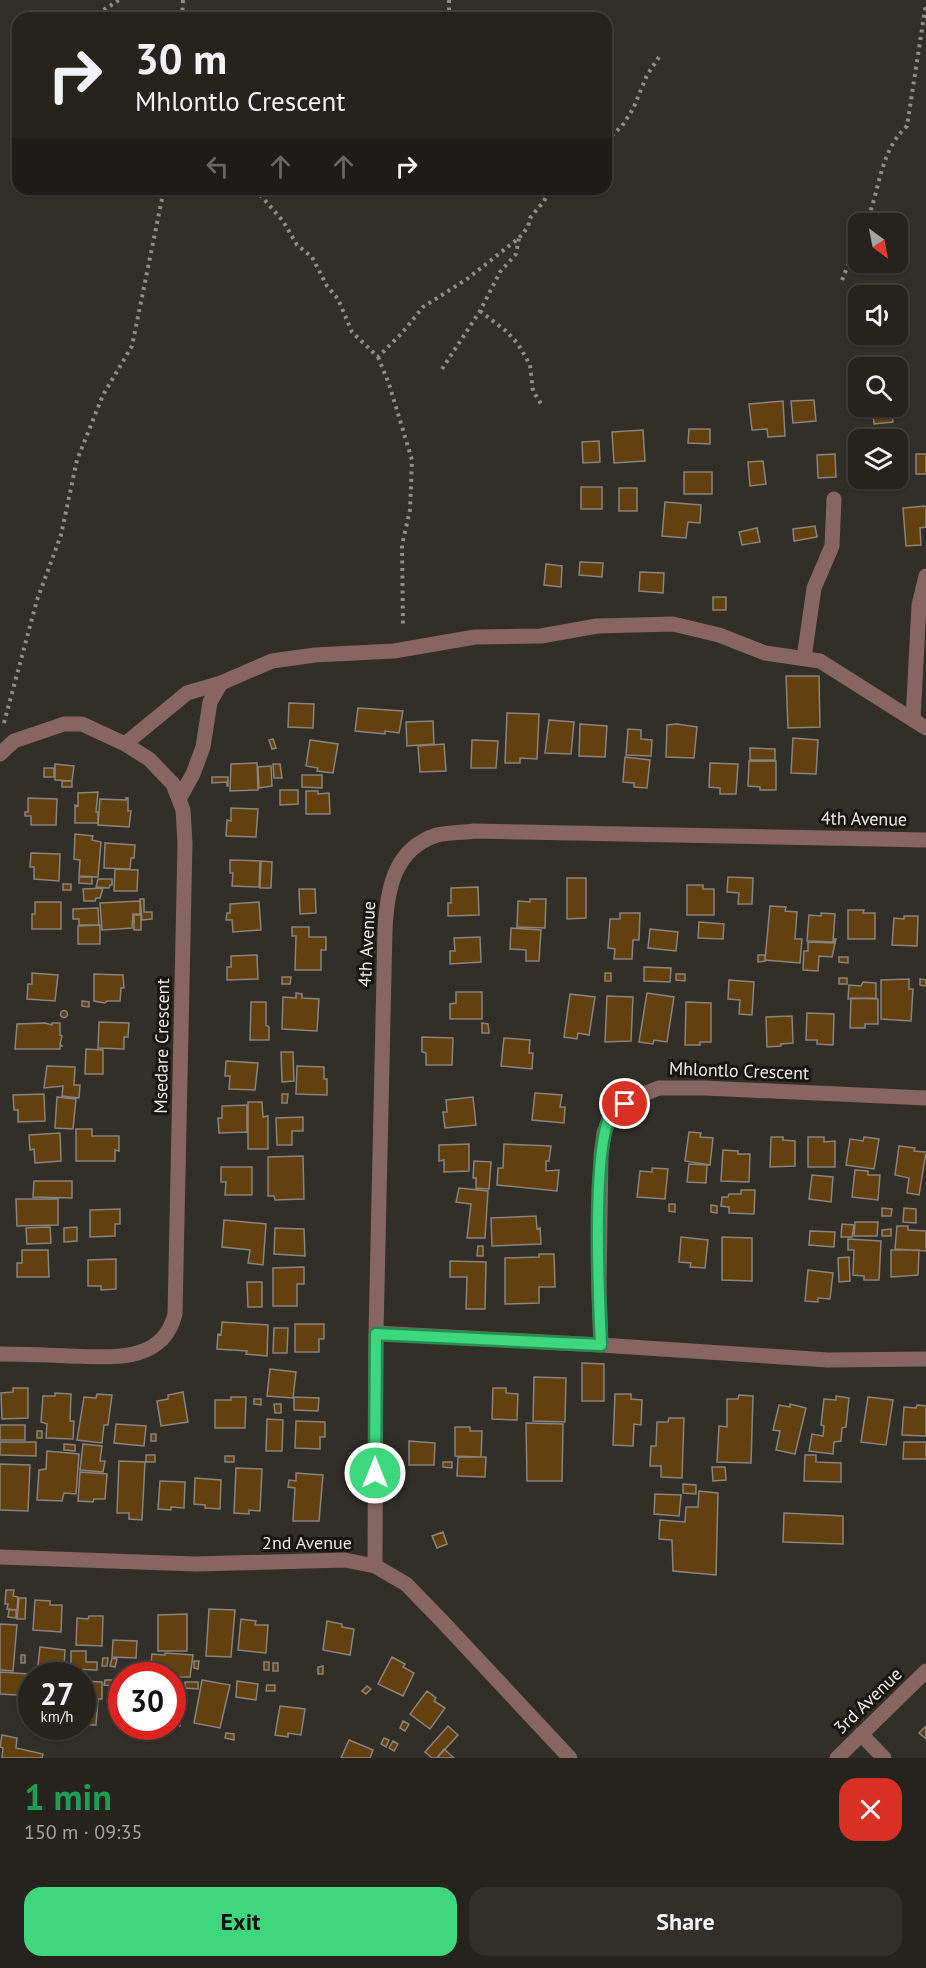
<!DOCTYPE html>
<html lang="en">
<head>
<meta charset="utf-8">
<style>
  :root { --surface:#26221e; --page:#322f2b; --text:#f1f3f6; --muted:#a4a4a4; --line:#423f3c; --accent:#3ed77d }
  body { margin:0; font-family:"PT Sans",sans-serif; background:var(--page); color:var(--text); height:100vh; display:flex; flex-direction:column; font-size:22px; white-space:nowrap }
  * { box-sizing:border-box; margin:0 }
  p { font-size:20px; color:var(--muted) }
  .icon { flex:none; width:33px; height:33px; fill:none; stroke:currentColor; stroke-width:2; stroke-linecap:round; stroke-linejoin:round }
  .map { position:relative; height:1758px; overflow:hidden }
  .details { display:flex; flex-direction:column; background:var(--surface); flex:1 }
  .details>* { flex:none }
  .hud { position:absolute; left:12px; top:12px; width:600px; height:183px; border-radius:18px; box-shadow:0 2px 4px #0004,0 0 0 2px var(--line); background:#26221e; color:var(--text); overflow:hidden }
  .needle { width:39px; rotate:148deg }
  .buttons { position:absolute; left:848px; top:213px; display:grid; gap:12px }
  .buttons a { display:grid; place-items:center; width:60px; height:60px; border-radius:12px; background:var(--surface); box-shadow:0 2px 4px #0004,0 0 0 2px var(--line); font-size:30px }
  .speed { position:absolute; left:18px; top:1662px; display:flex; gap:12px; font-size:30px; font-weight:700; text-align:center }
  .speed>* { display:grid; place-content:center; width:78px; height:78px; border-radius:50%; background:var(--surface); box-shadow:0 2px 4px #0004,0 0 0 2px var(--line); line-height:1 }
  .speed small { font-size:15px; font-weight:400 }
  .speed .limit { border:9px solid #d22; background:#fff; color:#111 }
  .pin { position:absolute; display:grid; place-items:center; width:51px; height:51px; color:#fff; margin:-26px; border:3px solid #fff; border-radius:50%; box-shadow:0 2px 6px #0007 }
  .me { position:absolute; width:66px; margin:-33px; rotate:0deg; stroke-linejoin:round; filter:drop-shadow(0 0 4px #0008) }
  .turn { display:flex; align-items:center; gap:21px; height:126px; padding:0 24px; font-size:27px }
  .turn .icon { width:78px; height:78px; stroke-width:2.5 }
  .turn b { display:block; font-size:42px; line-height:51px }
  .lanes { display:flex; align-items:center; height:57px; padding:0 24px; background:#0003; justify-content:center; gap:30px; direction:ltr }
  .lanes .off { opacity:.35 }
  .round { display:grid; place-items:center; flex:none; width:63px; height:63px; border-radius:18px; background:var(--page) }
  .overview { display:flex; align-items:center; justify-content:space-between; height:102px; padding:0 24px }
  h1 { font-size:36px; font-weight:600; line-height:45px; color:#1e9e55 }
  .button { display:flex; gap:12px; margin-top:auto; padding:12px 24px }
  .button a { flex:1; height:69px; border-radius:18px; background:var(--accent); color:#111; font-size:24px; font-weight:600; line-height:69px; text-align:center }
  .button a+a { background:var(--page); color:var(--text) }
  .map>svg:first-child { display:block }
</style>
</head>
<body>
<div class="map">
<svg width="926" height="1758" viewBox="0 0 926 1758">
  <rect width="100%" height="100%" fill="#322e28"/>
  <path fill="#634010" stroke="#89837d" stroke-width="1.5" d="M814,400L816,421L793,423L791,401Z
    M783,401L785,436L768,437L767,429L752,430L749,404Z
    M872,406H891L893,422L874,424Z
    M689,429H710V444L688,443Z
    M643,430L645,461L614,463L612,432Z
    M599,441L600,462L583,463L582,442Z
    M835,454L836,477L818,478L817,455Z
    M916,454H926V474H916Z
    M763,461L766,484L750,486L748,462Z
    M684,472H712V494H684Z
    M581,487H602V509H581Z
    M619,488H637V511H619Z
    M665,502L701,505L700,523L688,522L686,538L662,536Z
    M926,506V527L920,528L921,545L906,546L903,508Z
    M815,526L817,537L794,541L793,529Z
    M757,528L760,542L742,545L739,532Z
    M580,562L603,563L602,577L579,575Z
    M546,564L562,566L561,587L544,585Z
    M640,572L664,573L663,593L639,591Z
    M713,597H726V610H713Z
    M786,676H819L820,727L788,728Z
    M289,703L314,704L313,728L288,727Z
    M358,708L403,711L399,733L385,731V734L355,731Z
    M507,713L539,714L537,759L520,758V763H505Z
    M549,720L574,722L571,754L545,753Z
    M433,721L434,744L407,746L406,722Z
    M580,724L607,726L605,757L579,756Z
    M677,724L697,727L694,758L666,757L667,725Z
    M628,729L641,730V739L652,740L651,756L626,755Z
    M793,738L818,740L816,774L791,773Z
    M273,739L276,748L272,749L269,740Z
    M310,740L338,744L333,773L317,771L318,768L306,766Z
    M472,740L498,741L496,768H471Z
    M444,744L446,771L420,772L418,746Z
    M750,748L775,749V760H750Z
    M625,757L650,760L647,788L634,787V783L623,782Z
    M749,761H776V790H760V787L748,786Z
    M257,763L258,790L230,791L231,764Z
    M710,763L738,764L736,794H720V788L709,787Z
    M55,764L74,766L72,781L55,780Z
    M273,764H280L282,778H274Z
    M271,766L272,786L259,788L258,767Z
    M44,768H54V777H44Z
    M302,775H322V788L302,787Z
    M212,777H228V786H227V782L212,783Z
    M62,781H72V787H62Z
    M280,790H298V804L280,805Z
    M306,791H318V794L329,793L330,814H306Z
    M98,792L96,812H98V823H75V805L78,806V793Z
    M28,798L57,799L56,825H31V816H25V812H28Z
    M126,798H128V811H131L129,827L98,825L100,799L126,800Z
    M231,808L258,809L256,837L226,836L227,820L231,821Z
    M75,834L93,836L92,840L101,842L98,877L79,876L80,860L74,859Z
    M105,843L135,845L134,858H131L130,869L104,868Z
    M31,853L60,854L59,881L34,879V867H30Z
    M230,860L260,861L259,887L232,886L233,873H230Z
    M261,861L272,862L271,888H260Z
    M115,869L138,870L137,891H114Z
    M79,877H92V884L79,883Z
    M728,877L753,878L752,904H738L739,893L727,892Z
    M567,878H586V918L567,919Z
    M98,879H112V885H110L109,888L96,887Z
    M63,884H71V890H63Z
    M687,885H703V889H714V915H687Z
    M478,887L479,915L448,916V903H451V888Z
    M103,888L100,898H96L95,901H84L83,889Z
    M299,889H315L316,913L300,914Z
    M140,899H144V912H152V919L142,920Z
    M530,899H546L545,928L517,927L518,901L530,902Z
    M140,901V914H133L132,928L102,930L100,903Z
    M35,902H61V929H32V914H35Z
    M259,902L261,930L233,932L232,920H226L227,913H230V904Z
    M770,906L786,907L785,911L797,912L795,939H802L800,963L765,960Z
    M98,908L99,925H79V919H73V909Z
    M848,910H864L863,913H875V939H848Z
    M620,913H640L639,940H633L632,959H614L615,949L608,948L610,919H620Z
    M821,913L835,914L833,942L807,941L809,915L821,916Z
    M134,915H141V930H134Z
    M904,916H918L917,946L892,945L894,918L904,919Z
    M699,922L724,924L723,939L698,938Z
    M100,925V944H78V926Z
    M292,927H309V937H326V950H321V970H295L296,936H292Z
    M511,928L541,930L539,961H526V950L510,949Z
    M650,929L678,932L676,951L648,948Z
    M480,937L481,962L450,964V951H455L454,938Z
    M834,939H836L832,957L819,956L818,971L803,970L804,951H808V942L834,943Z
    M257,955L258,979L227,980V967H231V956Z
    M758,955H765V961L758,962Z
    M839,957H848V963L839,962Z
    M644,967L671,968L670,982L644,981Z
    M32,973L58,975L55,1001L27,999L28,984H32Z
    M605,973H611V981H605Z
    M94,974L123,975L124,988H121L120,1001H107L105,1003L94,1001Z
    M676,974H685V981L676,980Z
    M282,977H291L290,984H282Z
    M839,978H847V984H839Z
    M909,979V989H913L911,1021L881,1019V980Z
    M920,979L926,980V986L920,985Z
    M729,980L754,982L752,1015L739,1014L740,1000L728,999Z
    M863,982L876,983V998L848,999L849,985L861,986Z
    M456,992H482V1019H450V1004L456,1003Z
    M296,993L302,994V998L319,999L317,1031L282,1029L283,997L296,998Z
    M647,993L674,997L667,1042L654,1040L653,1044L639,1042Z
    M570,994L595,997L589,1035L578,1033L577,1039L564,1037Z
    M607,996L633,997L631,1041L605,1042Z
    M851,998L878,999V1024H865V1028H850Z
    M82,1001L89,1002V1007L82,1006Z
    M251,1002H266V1025L269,1027V1040H250Z
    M686,1002L711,1003V1042H700V1045H685Z
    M60.5 1014a3.5 3.5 0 1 1 7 0a3.5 3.5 0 1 1-7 0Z
    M807,1013L834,1014L833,1045L817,1044V1040H806Z
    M792,1016L793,1043L781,1044V1046L767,1047L766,1017Z
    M99,1022L129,1023L128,1037H124V1049L98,1048Z
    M45,1023L52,1025V1023H60V1035L62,1036L60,1044L62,1046H60V1049H15L17,1024Z
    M482,1023L488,1024L489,1033H482Z
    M422,1037L453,1038L452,1065H426V1053L422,1052Z
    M504,1038L530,1040L529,1053H533L532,1069L501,1066Z
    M86,1049L103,1050V1074H85Z
    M281,1052H293L294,1081L282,1082Z
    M226,1061L258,1063L255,1090L229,1089L230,1076H225Z
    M47,1066L75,1067L74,1085H80L79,1098L62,1096L63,1086L44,1088Z
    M297,1066L324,1067V1079H327V1095L296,1094Z
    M535,1093L562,1095L560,1107H565L564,1123L532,1120Z
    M44,1094L45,1121L18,1122V1110H14L13,1095Z
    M282,1094H288L287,1103H282Z
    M57,1097L76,1099L73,1129L55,1128Z
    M473,1097L476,1125L445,1128L443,1112H447L446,1100Z
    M248,1102H262L263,1117L268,1116V1149H248Z
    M247,1105V1132L219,1133L218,1118H222V1106Z
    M303,1117V1131H292V1145H277L276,1118Z
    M76,1129H92V1136H119V1151L115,1150V1161H76Z
    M689,1132L701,1133L700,1137L713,1138L710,1165L685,1161Z
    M60,1133L61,1161L35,1163L34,1149L30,1150L29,1135Z
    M771,1137H783V1140L795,1141V1166L770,1167Z
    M808,1137H824V1142L835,1141V1167H808Z
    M864,1137L879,1139L874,1169L846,1165L850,1139L863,1141Z
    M469,1144V1171L444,1172V1160L439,1161V1145Z
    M504,1144L551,1146L549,1161H546V1171L559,1170L557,1191L497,1185L498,1168H503Z
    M899,1146L915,1148L914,1151L926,1152L919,1195L907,1193L909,1178L895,1175Z
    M723,1150L738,1151V1154H750L749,1182L721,1181Z
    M303,1156L304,1199L275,1200L274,1196H268V1157Z
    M474,1161L491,1162L489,1189L476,1188V1178H473Z
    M689,1164L707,1165L706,1183L687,1182Z
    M221,1167H252V1195H225L226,1182H221Z
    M652,1168L668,1169L665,1199L637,1197L640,1171L652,1172Z
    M855,1170L868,1171V1175H880L878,1200L852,1197Z
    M812,1175L833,1177L831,1202L809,1199Z
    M34,1181H72V1198L33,1197Z
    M459,1188L488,1191L485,1238H467L471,1204L456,1202Z
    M741,1190H755L754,1214L729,1213V1207L721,1206L722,1197H728L729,1194H741Z
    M16,1199H58V1225L17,1226Z
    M669,1204H675V1212L669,1211Z
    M711,1205L717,1206V1213L711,1212Z
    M882,1208L892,1209L891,1216H882Z
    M904,1208L916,1209V1223L903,1222Z
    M120,1209V1224H115V1236L90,1237V1210Z
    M536,1216L537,1229L540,1228L541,1244L492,1246L491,1218Z
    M224,1220L266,1224L263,1265L248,1263L250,1250L222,1247Z
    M855,1222H878L877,1236H854Z
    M842,1224L854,1225L852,1237H841Z
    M897,1226H908V1230L926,1231V1251L895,1249Z
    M50,1227L51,1243L27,1244L26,1228Z
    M77,1227V1241L64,1242V1228Z
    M275,1228L304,1229L305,1256L274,1254Z
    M891,1229V1236H882V1230Z
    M810,1231L835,1232L834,1247L809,1245Z
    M681,1237L708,1240L705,1268L690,1267L691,1263L679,1262Z
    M722,1237L752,1238V1281L722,1280Z
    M848,1239L881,1241L879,1280H864V1276L853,1275L854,1250H848Z
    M478,1246H483V1256H477Z
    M22,1250H48L49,1277H17V1263H22Z
    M891,1250H919L918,1275L891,1277Z
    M539,1254H554L555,1287H539V1303L505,1304V1258L539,1257Z
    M849,1257L850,1281L839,1282L838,1258Z
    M116,1259V1289L101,1290V1286H88V1260Z
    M450,1261L486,1262L485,1309H466L467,1277H450Z
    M304,1267V1284H297V1306H273V1268Z
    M808,1270L833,1273L830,1299L818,1298V1302L805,1301Z
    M247,1282H262V1307H248Z
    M222,1322L268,1325L267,1356L246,1354L247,1351L217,1349L218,1334L221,1335Z
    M295,1324H324V1339H319V1352H295Z
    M274,1328H288L287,1353H273Z
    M582,1363L604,1364V1401H582Z
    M270,1369L296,1372L293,1398L267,1396Z
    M534,1377L566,1378L565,1422L533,1421Z
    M13,1388H28V1418L2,1419L1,1393L13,1392Z
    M493,1388H506V1393L518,1394L517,1420L492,1419Z
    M183,1392L188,1422L161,1426L157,1401L168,1399V1395Z
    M55,1393L71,1394L70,1421H74L73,1439L46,1438L47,1424L41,1422L43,1396H55Z
    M97,1394L112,1395L108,1425H104L102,1443L77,1440L84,1397L96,1398Z
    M615,1394H631V1399L642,1400L641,1425L634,1424L633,1446L613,1445Z
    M739,1395L753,1396L751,1463L717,1462L719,1426L727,1427V1399H738Z
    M836,1396L849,1398L846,1427L842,1428L841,1441L834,1442L833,1454L809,1451L812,1434L823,1436L824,1426L821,1425L824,1399L836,1400Z
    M231,1397H246L245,1428H215V1400H231Z
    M294,1397L319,1398L318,1411L294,1410Z
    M868,1397L893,1400L886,1445L861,1442Z
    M254,1399H261V1405L254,1404Z
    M274,1404H281V1413H275Z
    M790,1404L806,1408L795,1454L776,1450L780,1431L773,1430L779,1405L790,1407Z
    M917,1405L926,1406V1436L902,1435L904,1407L916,1408Z
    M669,1418H684L682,1478L661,1477V1466H650L651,1446H656L657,1422H668Z
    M267,1419L283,1420L282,1451H266Z
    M296,1421L325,1422V1437H320V1449L295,1448Z
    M526,1423L563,1424L562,1481H527Z
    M116,1424L146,1426L144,1446L114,1443Z
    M0,1425H25V1440H0Z
    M455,1427H470V1431H482L481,1457L455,1456Z
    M37,1431H42V1438H37Z
    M151,1434H156V1441H151Z
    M409,1441L435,1443L434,1465H409Z
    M0,1442H36V1456L0,1455Z
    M904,1442H926V1459H903Z
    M64,1444L75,1445V1451L64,1450Z
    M83,1444L102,1446L100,1461H105L103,1472L80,1470Z
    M47,1451L79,1454L76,1494L64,1493L62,1501L37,1500L39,1470L46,1469Z
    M146,1455H155V1462H146Z
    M805,1455H816V1462L841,1463V1482L804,1481Z
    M225,1456H234V1462H225Z
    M458,1457H486L485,1477L457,1476Z
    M119,1461L145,1462L142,1520L129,1519V1513H117Z
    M443,1462H452V1468L443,1467Z
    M0,1464L30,1465L28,1511L0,1510Z
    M712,1467H725L726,1480L713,1481Z
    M236,1468L262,1469L260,1511L249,1510V1514L234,1513Z
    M80,1472L107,1474L105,1499H94L93,1502L78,1501Z
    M296,1473L323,1475L319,1521H293L295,1488L288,1487L289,1480L296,1481Z
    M195,1478L221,1480L220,1509L205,1508V1505L194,1504Z
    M160,1481L185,1482L184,1508L171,1507V1510L158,1509Z
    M683,1484L696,1485V1494L683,1493Z
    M699,1491L718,1493L716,1575L673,1571L672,1540L659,1539L660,1520L685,1522L686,1507H698Z
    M655,1494L681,1495L679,1516L654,1514Z
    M784,1513L843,1516V1544L783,1542Z
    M443,1532L447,1544L437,1548L432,1536Z
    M6,1590H14L13,1596L18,1597L17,1610L7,1609L8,1604H5Z
    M19,1598H26L25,1619H17Z
    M35,1600L50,1601V1605H62L61,1632L33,1630Z
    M209,1609L235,1610L231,1657L206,1656Z
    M9,1610H16V1618L8,1617Z
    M187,1614V1651H158V1615Z
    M89,1616H103L102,1646L76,1645L77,1618L88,1619Z
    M241,1619L256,1621L255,1625H268L266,1653L238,1650Z
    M327,1621L342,1624V1627L354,1629L350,1655L323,1650Z
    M0,1624L17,1625L13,1671L0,1670Z
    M113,1640L137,1641L136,1658L112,1657Z
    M40,1647L65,1650L64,1666L38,1665Z
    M71,1651H86V1662H97V1670L71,1669Z
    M165,1653L193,1655L190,1677H172L150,1672L152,1654L165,1655Z
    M21,1655H25V1663H21Z
    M392,1657L405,1664L403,1667L414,1673L403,1696L378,1684Z
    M103,1658H108L107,1666H102Z
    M112,1658L117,1659L115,1667L110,1666Z
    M194,1661H199L198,1669L194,1668Z
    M264,1662H269V1670H264Z
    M273,1663H278V1671H273Z
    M323,1666V1674H318V1667Z
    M0,1672L44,1675L32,1676V1696L0,1694Z
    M105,1680H113V1686L104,1685Z
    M202,1680L230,1685L220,1728L194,1723Z
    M82,1681L102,1682V1699H98L96,1725H84V1727H58L82,1726Z
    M237,1681L258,1684L256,1700L236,1697Z
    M185,1682H198V1689L185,1688Z
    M267,1685H275V1691H266Z
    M367,1686L371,1689L366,1694L362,1691Z
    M427,1691L436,1698L434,1701L445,1708L430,1729L410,1714Z
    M172,1695L182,1696L180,1726H172Z
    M111,1698H122V1712H111Z
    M26,1699H32V1725H25Z
    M280,1706L305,1709L301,1735L288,1733V1737L275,1735Z
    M403,1721L409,1724L405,1731L400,1728Z
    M37,1726H52V1730L37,1729Z
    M448,1726L458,1735L437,1758H432L425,1752Z
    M926,1726V1739L919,1733Z
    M226,1733L234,1734V1740L225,1738Z
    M2,1735L17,1738L16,1748L43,1754L42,1758H2L3,1748L0,1747Z
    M384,1738L389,1740L386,1747L381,1744Z
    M349,1740L373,1750L370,1758H341Z
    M393,1741L398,1744L394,1751L389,1748Z
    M444,1749L454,1758H437Z"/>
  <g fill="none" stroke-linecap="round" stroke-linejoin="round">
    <path stroke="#908c88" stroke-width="4" stroke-dasharray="3 4.5" stroke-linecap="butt" d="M449,0V13L452,18
      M91,18L119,0
      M182,18L183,0
      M606,141L622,126L633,109L647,75L661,54
      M255,189L283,221L297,245L312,257L327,286L338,299L352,332L378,357L402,333L423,307L467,279L519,238L528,227L530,218L544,201L550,189
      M865,224C881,191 878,153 907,126L926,3
      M842,280L858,241
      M480,311L506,331L518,344L530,365L533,391L543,407
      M378,357L389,384L412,460L410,510L402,545L403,628
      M442,369L480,311L500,272L516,254L519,238
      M4,723L37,600L61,535L77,460L103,395L132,346L164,189"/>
    <path stroke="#876562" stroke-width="15" d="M804,658L814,588L832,546L834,499
      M913,720L919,605L926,576
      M125,744L187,693L221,683L272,661L315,655L394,651L475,637L541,636L597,626L673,624L719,635L765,653L820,661L926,728
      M0,754L14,741L64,724H82L125,744L149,759L173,784L183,810L185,843L175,1314C163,1364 110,1357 70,1356C47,1355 23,1354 0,1354
      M179,799L193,774L203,747L210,702L221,683
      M376,1333L601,1345L828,1360L926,1359
      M601,1345L599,1288L601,1155L604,1133L613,1110L636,1097L659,1088H704L926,1098
      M0,1557L195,1564L345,1560L375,1566L406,1584L442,1621L570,1758
      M375,1566L376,1333L385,930C387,891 393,849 437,835C448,832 462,833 474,831L926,840
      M861,1734L884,1758
      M837,1758L926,1671"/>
  </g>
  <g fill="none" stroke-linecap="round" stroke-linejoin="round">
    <g stroke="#288c51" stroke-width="15">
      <path id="route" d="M375,1473L376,1334L601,1345C599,1303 591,1139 613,1111C615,1108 621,1106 625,1104"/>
    </g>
    <use href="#route" stroke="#3ed77d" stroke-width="10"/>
  </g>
  <g text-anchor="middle" stroke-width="6" stroke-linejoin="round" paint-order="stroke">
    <g font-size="18" fill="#efebe8" stroke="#181614">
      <text transform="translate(864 819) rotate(1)" y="6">4th Avenue</text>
      <text transform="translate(367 944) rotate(-87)" y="6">4th Avenue</text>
      <text transform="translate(162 1046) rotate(-89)" y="6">Msedare Crescent</text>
      <text transform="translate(739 1071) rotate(2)" y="6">Mhlontlo Crescent</text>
      <text x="307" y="1549">2nd Avenue</text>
      <text transform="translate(868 1701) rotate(-44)" y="6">3rd Avenue</text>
    </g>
  </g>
</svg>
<div class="buttons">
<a><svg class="needle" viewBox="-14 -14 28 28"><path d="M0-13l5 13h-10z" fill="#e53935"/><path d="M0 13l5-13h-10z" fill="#a4a4a4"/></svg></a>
<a><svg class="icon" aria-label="sound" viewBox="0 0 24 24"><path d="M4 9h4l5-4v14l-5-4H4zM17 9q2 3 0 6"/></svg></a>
<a><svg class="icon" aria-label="search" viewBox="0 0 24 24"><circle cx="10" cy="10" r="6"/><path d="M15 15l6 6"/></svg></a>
<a><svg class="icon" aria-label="layers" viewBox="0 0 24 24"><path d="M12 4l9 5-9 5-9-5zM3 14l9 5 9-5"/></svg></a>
</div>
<div class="speed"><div>27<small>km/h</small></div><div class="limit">30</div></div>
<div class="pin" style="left:625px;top:1104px;background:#d93025"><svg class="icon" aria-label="arrive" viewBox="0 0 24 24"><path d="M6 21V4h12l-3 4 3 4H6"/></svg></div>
<svg class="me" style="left:375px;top:1473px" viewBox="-20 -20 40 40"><circle r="17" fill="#3ed77d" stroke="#fff" stroke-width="3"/><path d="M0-11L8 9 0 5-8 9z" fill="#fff"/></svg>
<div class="hud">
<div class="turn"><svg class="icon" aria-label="right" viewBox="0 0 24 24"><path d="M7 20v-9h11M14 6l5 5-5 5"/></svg><div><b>30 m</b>Mhlontlo Crescent</div></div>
<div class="lanes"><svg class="icon off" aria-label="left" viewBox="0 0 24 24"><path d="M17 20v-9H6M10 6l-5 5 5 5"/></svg><svg class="icon off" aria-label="ahead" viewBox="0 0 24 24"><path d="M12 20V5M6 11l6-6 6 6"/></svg><svg class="icon off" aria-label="ahead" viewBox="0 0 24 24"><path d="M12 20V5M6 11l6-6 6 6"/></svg><svg class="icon" aria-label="right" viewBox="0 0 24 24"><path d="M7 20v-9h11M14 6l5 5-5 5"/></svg></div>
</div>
</div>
<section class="details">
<div class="overview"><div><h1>1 min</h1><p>150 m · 09:35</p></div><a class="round" style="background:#d93025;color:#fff"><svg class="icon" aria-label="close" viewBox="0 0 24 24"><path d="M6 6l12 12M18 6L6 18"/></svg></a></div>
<div class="button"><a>Exit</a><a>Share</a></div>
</section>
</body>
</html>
